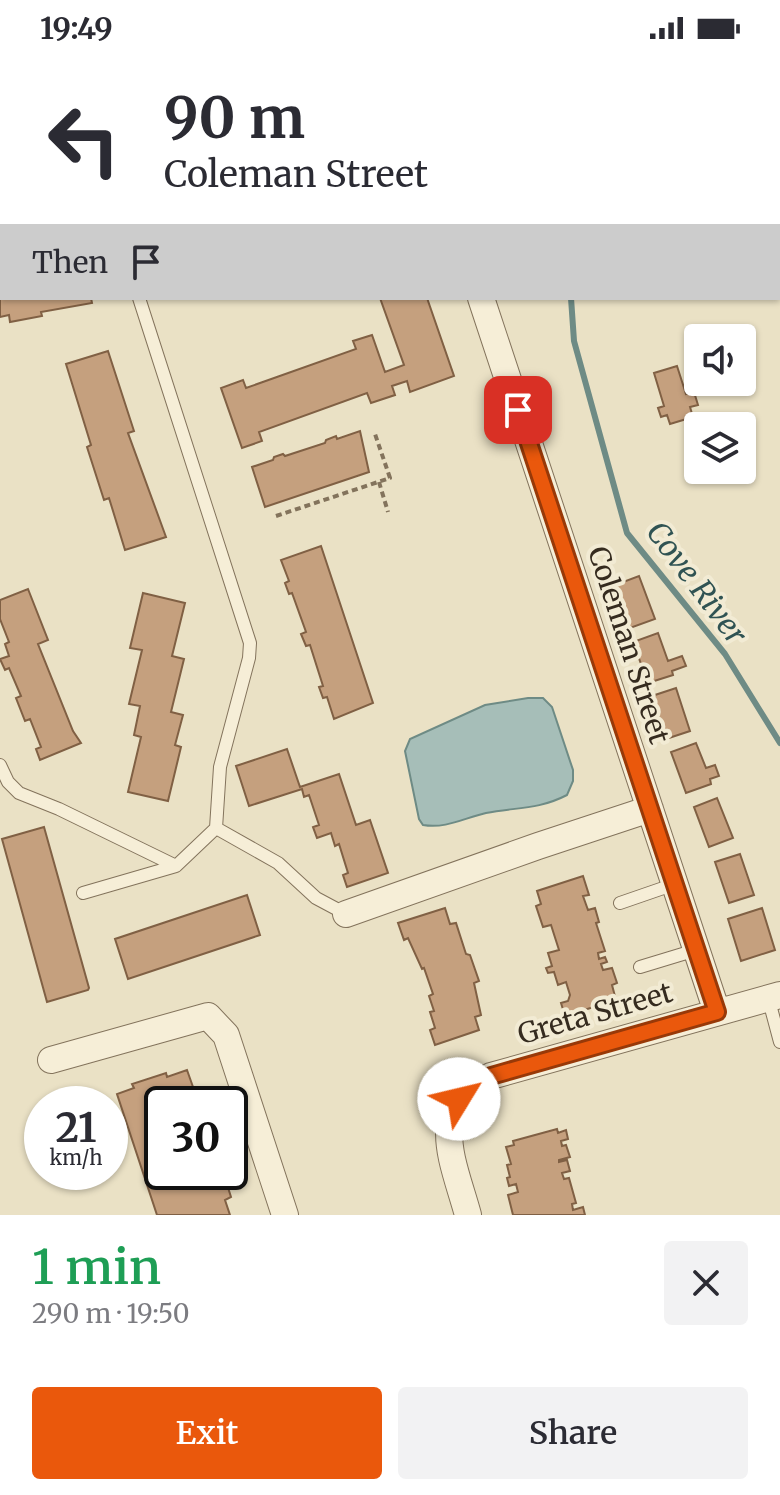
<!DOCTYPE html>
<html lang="en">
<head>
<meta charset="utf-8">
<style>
  :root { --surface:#fff; --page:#f2f2f3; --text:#2b2b33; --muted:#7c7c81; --accent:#ea580c }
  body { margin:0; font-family:Merriweather,serif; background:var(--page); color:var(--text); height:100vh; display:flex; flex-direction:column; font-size:30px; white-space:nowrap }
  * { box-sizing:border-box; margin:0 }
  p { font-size:26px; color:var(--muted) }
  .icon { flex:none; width:44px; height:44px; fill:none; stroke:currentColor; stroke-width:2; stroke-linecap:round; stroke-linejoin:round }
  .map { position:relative; height:1159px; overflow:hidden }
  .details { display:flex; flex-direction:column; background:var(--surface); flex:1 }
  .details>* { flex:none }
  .guide { position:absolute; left:0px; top:0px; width:780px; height:244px; box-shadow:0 2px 6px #0004; background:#fff; color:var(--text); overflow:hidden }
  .controls { position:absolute; left:684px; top:268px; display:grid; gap:16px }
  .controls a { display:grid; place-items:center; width:72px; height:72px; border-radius:8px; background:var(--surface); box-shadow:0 2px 6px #0004; font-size:40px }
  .speed { position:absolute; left:24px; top:1030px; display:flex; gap:16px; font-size:40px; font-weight:700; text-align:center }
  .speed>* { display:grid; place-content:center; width:104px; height:104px; border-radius:50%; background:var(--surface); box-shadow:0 2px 6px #0004; line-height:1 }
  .speed small { font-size:20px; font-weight:400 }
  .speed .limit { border:4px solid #111; border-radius:12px; background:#fff; color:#111 }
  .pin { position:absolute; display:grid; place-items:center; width:68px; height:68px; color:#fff; margin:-34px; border-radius:16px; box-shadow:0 4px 12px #0006 }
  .me { position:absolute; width:88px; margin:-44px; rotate:54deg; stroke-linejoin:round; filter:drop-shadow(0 0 6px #0008) }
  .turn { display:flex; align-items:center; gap:28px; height:168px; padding:0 32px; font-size:36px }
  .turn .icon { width:104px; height:104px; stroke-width:2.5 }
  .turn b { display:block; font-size:56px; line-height:68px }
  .then { display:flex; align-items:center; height:76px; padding:0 32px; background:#0003; gap:16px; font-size:30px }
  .round { display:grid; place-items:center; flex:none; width:84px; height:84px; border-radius:8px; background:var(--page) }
  .head { display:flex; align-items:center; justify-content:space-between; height:136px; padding:0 32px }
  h1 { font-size:48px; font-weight:600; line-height:60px; color:#1e9e55 }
  .cta { display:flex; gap:16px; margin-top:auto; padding:16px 32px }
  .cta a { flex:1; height:92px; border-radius:8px; background:var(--accent); color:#fff; font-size:32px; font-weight:600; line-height:92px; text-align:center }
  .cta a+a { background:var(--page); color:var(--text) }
  .status { display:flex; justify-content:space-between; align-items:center; height:56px; padding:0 40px; background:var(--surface); direction:ltr }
  .status svg { height:22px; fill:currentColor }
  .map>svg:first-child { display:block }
</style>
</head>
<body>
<div class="status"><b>19:49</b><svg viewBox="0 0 49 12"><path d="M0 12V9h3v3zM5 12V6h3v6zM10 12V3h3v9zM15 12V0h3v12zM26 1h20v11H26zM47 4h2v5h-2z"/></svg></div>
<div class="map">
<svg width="780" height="1159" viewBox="0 0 780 1159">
  <rect width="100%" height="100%" fill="#eae1c5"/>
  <path fill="#a6beb8" stroke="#6e8b85" stroke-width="2" d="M528,642H543L552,651L573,714V725L567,739C538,754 516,751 486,757C464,762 446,773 423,769L419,763L405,695L410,683L485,649Z"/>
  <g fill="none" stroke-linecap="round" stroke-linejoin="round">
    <path stroke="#6e8b85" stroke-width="6" d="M549,0V2
      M571,242L574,285L627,477L725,598L780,687"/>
  </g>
  <path fill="#c5a07e" stroke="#806044" stroke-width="2" d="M0,220L2,242H91L92,247L41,256L42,260L10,266L9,259L0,261Z
    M380,242H427L454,320L410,336L407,325L392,330L395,339L371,347L367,337L259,376L262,385L242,392L221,332L243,324L246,332L356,293L353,285L372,279L385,316L404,309Z
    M108,295L134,375L128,377L166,481L125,494L109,442L104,444L87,391L91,389L66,308Z
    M677,310L686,338L694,336L698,349L690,351L693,361L670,368L667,359L661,361L658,352L664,350L654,317Z
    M360,375L369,416L265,451L252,411L273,404L274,401L283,398L285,400L325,387L326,384L336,380L337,383Z
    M321,490L373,647L334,663L327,641L323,642L319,631L323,630L310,589L306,590L301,578L306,576L292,537L289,538L285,527L289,525L281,504Z
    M639,520L655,563L630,572L615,529Z
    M28,533L48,584L38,588L73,675L81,687L40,704L36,693L41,691L30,663L25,665L16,642L21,640L9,612L5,614L0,603L9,600L5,588L9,586L0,563V544Z
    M143,537L185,547L172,600L184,603L171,656L183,659L175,689L181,691L168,745L128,736L141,681L134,679L140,650L129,648L142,594L130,592Z
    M658,577L668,605L682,600L686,610L672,615L673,619L648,627L633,586Z
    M676,632L690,675L666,683L652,640Z
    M696,687L706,712L715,709L719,720L710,723L711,728L686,737L671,696Z
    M287,693L300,731L339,718L356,769L370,764L388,817L347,831L343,819L348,817L339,788L335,790L331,777L317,782L313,771L319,769L309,739L304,741L302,733L249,750L236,710Z
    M717,742L733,782L709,791L694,751Z
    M44,771L89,932L88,934L47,946L2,783Z
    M740,798L754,839L729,847L715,806Z
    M583,820L589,839L583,840L588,854L595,852L599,866L596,867L605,895L598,897L599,903L605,901L607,906L601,908L603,914L612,912L617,927L612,929L616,944L565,960L561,947L568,945L570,939L566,926L558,929L554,916L548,917L546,912L552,910L548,897L559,894L551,869L543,871L536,850L541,848L537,835Z
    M247,839L260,879L128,923L115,883Z
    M445,852L450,868L456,867L466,898L470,899L479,925L474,927L481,959L475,961L479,974L435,989L430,974L435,972L430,956L434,955L429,940L433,938L424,912L422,913L408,882L404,884L398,867Z
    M762,852L775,894L741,905L728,863Z
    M187,1014L199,1048H162V1116H223L231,1141L225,1144L230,1159H157L117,1038L134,1032L132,1028L166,1017L167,1021Z
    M557,1073L558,1077L566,1074L568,1083L561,1085L562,1090L566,1089L570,1101L559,1104V1106L567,1104L570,1115L562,1117L564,1123L569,1122L576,1147L572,1148L573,1154L583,1151L585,1159H513L508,1139L518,1136L516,1128L509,1130L507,1122L510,1121L507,1109L511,1108L506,1091L514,1089L513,1085Z"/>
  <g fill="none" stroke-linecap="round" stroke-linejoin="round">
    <g stroke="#83735c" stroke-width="14">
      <path id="service" d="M0,196H2
        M139,242L250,587L249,602L220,711L216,772L278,807L316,842L346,858
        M0,709L8,726L19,737L59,753L176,810L216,772
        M83,837L176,810
        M620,847L675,828
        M640,911L696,894
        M768,941L780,986"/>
    </g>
    <g stroke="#83735c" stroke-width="28">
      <path id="minor" d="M416,0L417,2
        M481,242L717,956
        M346,858L538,790L650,753
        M51,1004L208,960L226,979L285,1159
        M468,1159C453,1104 425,1051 491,1020L780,939"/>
    </g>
    <path stroke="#83735c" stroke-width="4" stroke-dasharray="6 4" stroke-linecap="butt" d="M379,426L388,456
      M276,460L390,422L374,375"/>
    <use href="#service" stroke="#f6eed7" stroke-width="12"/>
    <use href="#minor" stroke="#f6eed7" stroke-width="26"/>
  </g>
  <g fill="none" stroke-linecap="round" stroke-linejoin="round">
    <g stroke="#983908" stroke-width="20">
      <path id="route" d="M459,1043L478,1026L491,1020L717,956L518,354"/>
    </g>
    <use href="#route" stroke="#ea580c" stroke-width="14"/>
  </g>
  <g text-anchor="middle" stroke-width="8" stroke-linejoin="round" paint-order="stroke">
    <g font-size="28" fill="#352b1f" stroke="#f2ebd4">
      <text transform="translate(629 589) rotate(72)" y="10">Coleman Street</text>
      <text transform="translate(595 957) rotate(-16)" y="10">Greta Street</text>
    </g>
    <g font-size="30" font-style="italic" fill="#305353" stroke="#f2ebd4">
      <text transform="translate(696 527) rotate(53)" y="10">Cove River</text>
    </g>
  </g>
</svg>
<div class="controls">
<a><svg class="icon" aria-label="sound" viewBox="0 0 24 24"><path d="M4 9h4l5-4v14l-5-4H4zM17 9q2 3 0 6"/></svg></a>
<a><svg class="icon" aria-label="layers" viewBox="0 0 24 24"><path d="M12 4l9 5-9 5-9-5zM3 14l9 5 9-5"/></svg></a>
</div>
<div class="speed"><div>21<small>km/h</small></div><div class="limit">30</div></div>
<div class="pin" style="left:518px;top:354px;background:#d93025"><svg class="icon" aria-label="arrive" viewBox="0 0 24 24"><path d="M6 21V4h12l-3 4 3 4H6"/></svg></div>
<svg class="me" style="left:459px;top:1043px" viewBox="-20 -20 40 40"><circle r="19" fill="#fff"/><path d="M0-13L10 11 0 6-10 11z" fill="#ea580c"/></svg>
<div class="guide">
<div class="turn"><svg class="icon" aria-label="left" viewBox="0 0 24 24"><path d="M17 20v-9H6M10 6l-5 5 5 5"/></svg><div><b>90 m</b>Coleman Street</div></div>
<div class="then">Then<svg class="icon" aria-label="arrive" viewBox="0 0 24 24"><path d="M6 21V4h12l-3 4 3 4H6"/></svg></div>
</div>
</div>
<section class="details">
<div class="head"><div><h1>1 min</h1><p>290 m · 19:50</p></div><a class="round"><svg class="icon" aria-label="close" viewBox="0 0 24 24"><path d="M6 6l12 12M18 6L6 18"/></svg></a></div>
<div class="cta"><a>Exit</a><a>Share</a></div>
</section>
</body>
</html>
